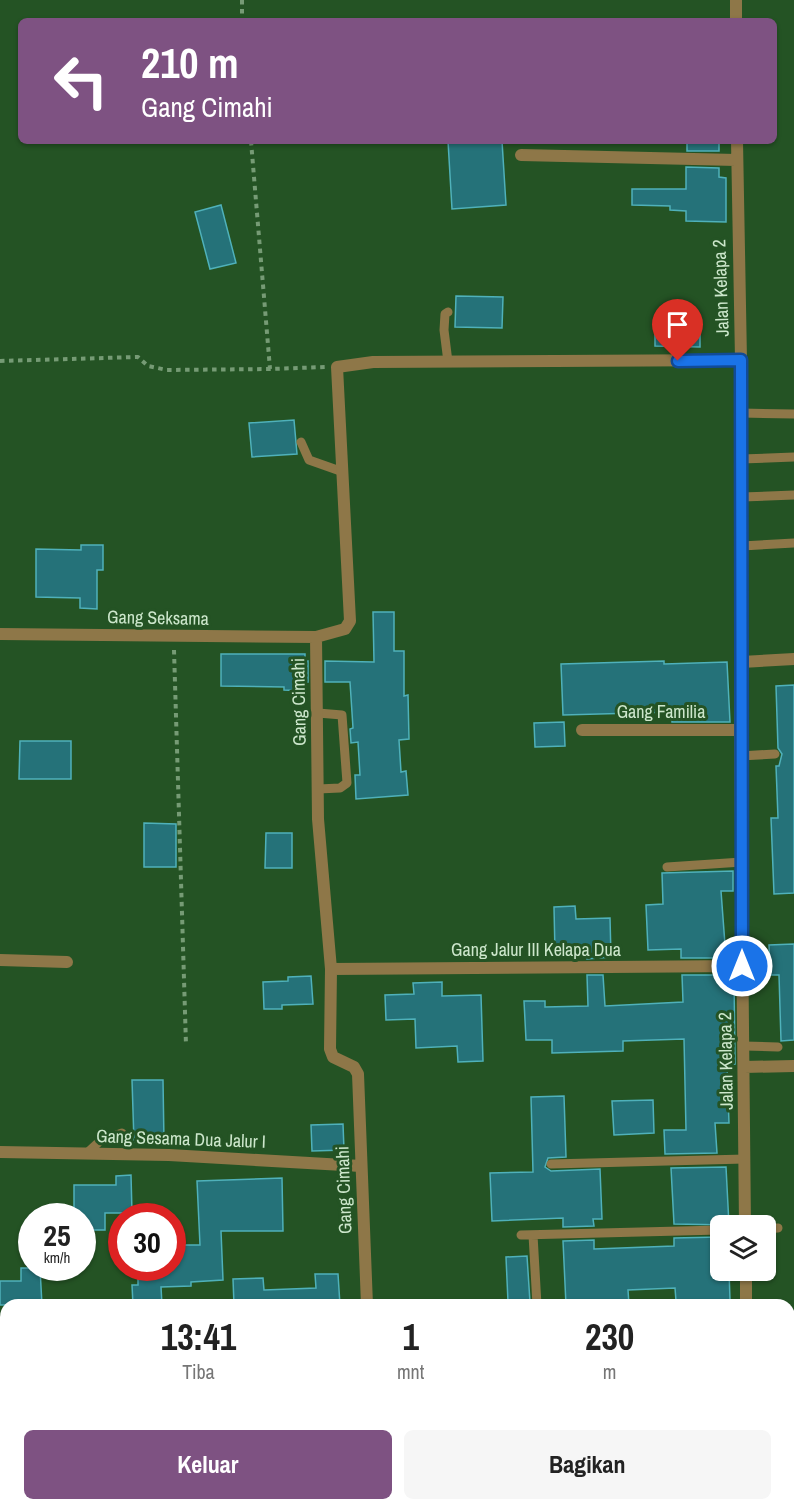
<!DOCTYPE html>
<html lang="id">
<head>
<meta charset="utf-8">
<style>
  :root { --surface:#fff; --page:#f6f6f6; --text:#222; --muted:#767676; --accent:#7e5282 }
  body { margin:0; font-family:"Archivo Narrow",sans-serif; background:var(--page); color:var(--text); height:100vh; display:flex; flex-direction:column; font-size:22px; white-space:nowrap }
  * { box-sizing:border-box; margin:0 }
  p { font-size:20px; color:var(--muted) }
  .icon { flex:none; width:33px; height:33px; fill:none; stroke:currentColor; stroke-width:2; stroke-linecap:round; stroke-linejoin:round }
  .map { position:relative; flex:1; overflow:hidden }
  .drawer { position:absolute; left:0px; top:1299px; width:795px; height:212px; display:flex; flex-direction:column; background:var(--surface); border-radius:18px 18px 0 0; box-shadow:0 2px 4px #0004 }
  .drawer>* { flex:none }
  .top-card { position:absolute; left:18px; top:18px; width:759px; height:126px; border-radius:9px; box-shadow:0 2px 4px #0004; background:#7e5282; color:#fff; overflow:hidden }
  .tools { position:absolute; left:710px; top:1215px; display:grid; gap:12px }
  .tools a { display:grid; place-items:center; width:66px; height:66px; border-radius:9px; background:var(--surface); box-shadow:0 2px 4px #0004; font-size:30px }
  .speed { position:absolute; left:18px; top:1203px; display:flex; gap:12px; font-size:30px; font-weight:700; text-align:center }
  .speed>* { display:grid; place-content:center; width:78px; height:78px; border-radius:50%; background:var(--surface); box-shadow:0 2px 4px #0004; line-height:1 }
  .speed small { font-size:15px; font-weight:400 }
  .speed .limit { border:9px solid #d22; background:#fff; color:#111 }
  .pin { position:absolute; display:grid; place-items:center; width:51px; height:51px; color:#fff; margin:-62px -26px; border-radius:50% 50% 50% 0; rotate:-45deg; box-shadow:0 0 6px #0007 }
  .pin .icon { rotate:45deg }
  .me { position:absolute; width:66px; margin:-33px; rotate:0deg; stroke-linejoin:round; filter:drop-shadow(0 0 4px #0008) }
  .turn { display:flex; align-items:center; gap:21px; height:126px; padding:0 24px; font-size:27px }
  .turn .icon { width:78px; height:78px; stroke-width:2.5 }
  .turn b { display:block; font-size:42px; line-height:51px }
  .eta { display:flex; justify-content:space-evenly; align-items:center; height:102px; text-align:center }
  .eta b { font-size:36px; font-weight:700; line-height:42px }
  .primary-button { display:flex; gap:12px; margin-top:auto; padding:12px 24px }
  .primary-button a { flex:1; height:69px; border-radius:9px; background:var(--accent); color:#fff; font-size:24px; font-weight:700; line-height:69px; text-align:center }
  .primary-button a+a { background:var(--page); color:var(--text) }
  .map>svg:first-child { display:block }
</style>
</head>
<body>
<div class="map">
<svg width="794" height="1510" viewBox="0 0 794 1510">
  <rect width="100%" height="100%" fill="#245324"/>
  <path fill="#257279" stroke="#4fb1ba" stroke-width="1.5" d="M448,141H502L506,205L452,209Z
    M687,141H719V151H687Z
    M686,167L719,168V177L726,178V222L686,221V211L670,210V206L632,205V189H686Z
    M221,205L236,263L210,269L195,212Z
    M456,296L503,297L502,328L455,327Z
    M655,326L700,327V347L655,346Z
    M294,420L297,454L252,457L249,423Z
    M81,545H103V570H97V609L80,608V598L36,597V549L81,550Z
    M373,612H394V651H404V696L408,695L409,739L399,740L401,772L406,771L408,795L356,799L355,775H360L358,742L351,743L350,729L353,728L350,682H325V661L374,662Z
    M221,654H305V661H308V682H305V691L284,690V687L221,686Z
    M664,661V664L727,662L730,722H672V712L563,715L561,664Z
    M794,685V893L774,894L771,818H778L776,766H779L782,754L778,748L776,686Z
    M564,722L565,746L535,747L534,723Z
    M20,741H71V779H19Z
    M144,823L176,824V867H144Z
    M266,833H292V868H265Z
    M733,871V891H721L726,958H681V949L648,950L646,905L663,904L662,873Z
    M575,906L576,919L610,918L611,957L587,959V952L555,953L554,907Z
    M794,944V1040L781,1041L779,975H770L769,945Z
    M587,975H603L605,1006L683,1002L682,975H734L735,1064L727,1065L729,1123H715L717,1153L665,1154L664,1130H686L684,1039L623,1041V1051L552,1053V1040H526L524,1001H545V1007L588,1006Z
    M311,976L313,1004L282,1005V1009H264L263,982L288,981V977Z
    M442,982V996L481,995L483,1061L458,1062L457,1046L416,1048L415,1019L386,1020L385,995L414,994L413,983Z
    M132,1080H163L164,1142H134Z
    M564,1096L566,1157L548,1158L545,1167L551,1171L600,1169L602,1219H593L594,1226L563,1227V1218L492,1221L490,1173L533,1172L531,1097Z
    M653,1100L654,1133L614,1135L612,1101Z
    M343,1124L344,1150L312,1151L311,1125Z
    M726,1167L729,1225L674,1224L671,1168Z
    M131,1175L132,1213H105V1230H82V1216H74V1185H116V1176Z
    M282,1178L283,1231H221L223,1280L191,1282V1286L161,1287L162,1305H133L132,1285H138V1268H172V1245H200L197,1181Z
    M720,1237V1270H729L730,1300L676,1301L675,1288L628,1290L629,1305H566L563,1241L594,1240V1249L674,1246V1238Z
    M527,1256L530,1302H508L506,1257Z
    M21,1268H40L42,1305H0V1281H21Z
    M315,1274H338L340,1305H234L233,1279L263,1278L264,1290L316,1288Z"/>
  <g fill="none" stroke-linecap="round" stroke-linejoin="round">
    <path stroke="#769b75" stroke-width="4" stroke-dasharray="4.5 4.5" stroke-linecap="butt" d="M242,0V21
      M251,141L270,369L325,367
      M0,361L138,357L148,366L167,370L270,369
      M174,650L186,1045"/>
    <path stroke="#8e7748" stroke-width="9" d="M448,362L444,330L445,314L448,312
      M741,413L794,414
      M301,442L309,460L343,472
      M741,459L794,457
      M742,497L794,495
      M742,546L794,543
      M318,713L342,715L347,783L340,788L318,789
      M740,756L775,754
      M667,867L742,862
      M744,1046L778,1047
      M87,1153L100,1141L122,1133
      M551,1164L745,1159
      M765,1229L778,1228
      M521,1235L720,1230
      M533,1235L537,1305
      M233,1504L234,1510"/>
    <path stroke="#8e7748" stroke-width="12" d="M736,0V21
      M737,141L741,360L740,730L745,1226
      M521,155L736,160
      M0,634L316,637
      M742,662L794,659
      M582,730H740
      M0,960L67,962
      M331,969L742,966
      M744,1067L794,1066
      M0,1152L169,1155L361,1166
      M746,1270V1305
      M367,1305L358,1074L354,1067L333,1057L330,1049L331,969L318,819L316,637L345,629L350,621L337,367L373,362L741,360
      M386,1504V1510
      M549,1504L550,1510
      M783,1504V1510"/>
    <path stroke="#eeb528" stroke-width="18" d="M789,1399H794
      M0,1410H6"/>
  </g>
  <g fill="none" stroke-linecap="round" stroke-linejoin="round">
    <g stroke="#114b97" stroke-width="15">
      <path id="route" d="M678,361L741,360L742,966"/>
    </g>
    <use href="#route" stroke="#1a73e8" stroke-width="10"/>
  </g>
  <g text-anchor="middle" stroke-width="6" stroke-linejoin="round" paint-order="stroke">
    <g font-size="18" fill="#cde7cc" stroke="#245324">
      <text transform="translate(721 288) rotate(-92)" y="6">Jalan Kelapa 2</text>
      <text transform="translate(158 618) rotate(1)" y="6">Gang Seksama</text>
      <text transform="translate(299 702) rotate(-91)" y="6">Gang Cimahi</text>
      <text x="661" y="718">Gang Familia</text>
      <text x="536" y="956">Gang Jalur III Kelapa Dua</text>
      <text transform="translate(726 1061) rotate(-91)" y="6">Jalan Kelapa 2</text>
      <text transform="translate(181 1139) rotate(2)" y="6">Gang Sesama Dua Jalur I</text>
      <text transform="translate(344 1190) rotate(-92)" y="6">Gang Cimahi</text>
    </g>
  </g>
</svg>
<div class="tools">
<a><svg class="icon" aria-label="layers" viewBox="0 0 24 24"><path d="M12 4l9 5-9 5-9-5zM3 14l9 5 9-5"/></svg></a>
</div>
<div class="speed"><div>25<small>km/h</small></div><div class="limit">30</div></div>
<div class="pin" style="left:678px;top:361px;background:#d93025"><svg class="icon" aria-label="arrive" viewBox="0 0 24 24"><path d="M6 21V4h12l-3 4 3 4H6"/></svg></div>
<svg class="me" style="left:742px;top:966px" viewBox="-20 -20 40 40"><circle r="17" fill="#1a73e8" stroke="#fff" stroke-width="3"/><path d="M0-11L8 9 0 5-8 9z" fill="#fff"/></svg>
<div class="top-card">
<div class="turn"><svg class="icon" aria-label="left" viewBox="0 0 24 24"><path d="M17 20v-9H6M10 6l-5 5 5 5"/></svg><div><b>210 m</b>Gang Cimahi</div></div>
</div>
<section class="drawer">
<div class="eta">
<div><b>13:41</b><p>Tiba</p></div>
<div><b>1</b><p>mnt</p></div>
<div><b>230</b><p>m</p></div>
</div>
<div class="primary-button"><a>Keluar</a><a>Bagikan</a></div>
</section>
</div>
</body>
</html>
